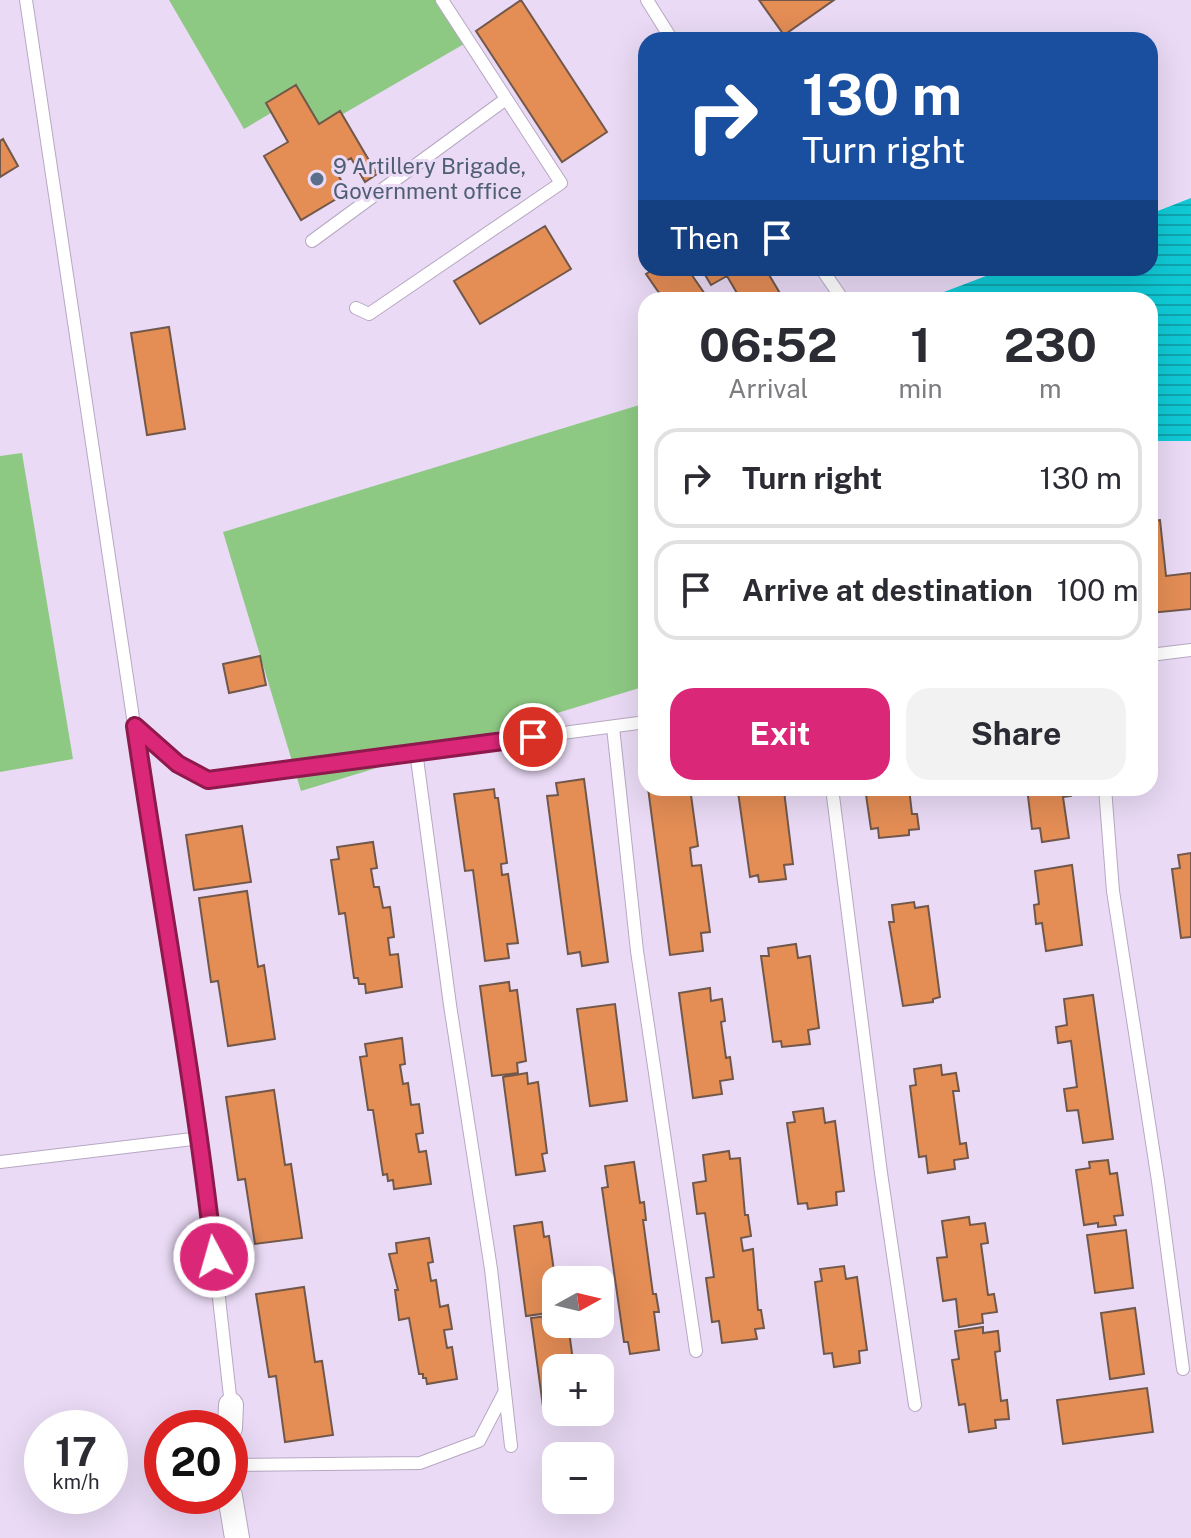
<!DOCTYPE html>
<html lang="en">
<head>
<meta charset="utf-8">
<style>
  :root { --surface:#fff; --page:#f2f2f3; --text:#2b2b33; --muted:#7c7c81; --line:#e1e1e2; --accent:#db2777 }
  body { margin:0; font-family:"Public Sans",sans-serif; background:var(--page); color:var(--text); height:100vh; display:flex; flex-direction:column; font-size:30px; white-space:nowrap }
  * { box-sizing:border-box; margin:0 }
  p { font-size:26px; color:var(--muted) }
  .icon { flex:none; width:44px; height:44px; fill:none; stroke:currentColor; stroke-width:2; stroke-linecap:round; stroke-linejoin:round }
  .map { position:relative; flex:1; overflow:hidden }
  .sheet { position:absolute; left:638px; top:292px; width:520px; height:504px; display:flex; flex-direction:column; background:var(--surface); border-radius:24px; box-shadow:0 8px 32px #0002 }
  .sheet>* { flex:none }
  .guide { position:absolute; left:638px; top:32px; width:520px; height:244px; border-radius:24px; box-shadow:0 8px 32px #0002; background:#1a4fa0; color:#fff; overflow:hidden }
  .needle { width:52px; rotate:82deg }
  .tools { position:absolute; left:542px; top:1266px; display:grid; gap:16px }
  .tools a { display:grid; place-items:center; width:72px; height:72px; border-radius:16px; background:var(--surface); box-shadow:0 8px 32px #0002; font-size:40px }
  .speed { position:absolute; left:24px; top:1410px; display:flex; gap:16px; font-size:40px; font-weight:700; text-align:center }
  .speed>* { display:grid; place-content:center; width:104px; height:104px; border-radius:50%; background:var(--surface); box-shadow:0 8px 32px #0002; line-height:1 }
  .speed small { font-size:20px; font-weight:400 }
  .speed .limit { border:12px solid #d22; background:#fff; color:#111 }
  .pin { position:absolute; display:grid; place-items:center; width:68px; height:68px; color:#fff; margin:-34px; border:4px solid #fff; border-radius:50%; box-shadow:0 2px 8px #0007 }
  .me { position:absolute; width:88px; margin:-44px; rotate:354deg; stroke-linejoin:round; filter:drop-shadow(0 0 6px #0008) }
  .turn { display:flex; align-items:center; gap:28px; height:168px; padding:0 32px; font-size:36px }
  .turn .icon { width:104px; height:104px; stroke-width:2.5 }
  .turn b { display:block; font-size:56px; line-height:68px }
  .then { display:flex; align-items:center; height:76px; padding:0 32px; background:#0003; gap:16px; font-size:30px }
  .eta { display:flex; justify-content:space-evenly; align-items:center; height:136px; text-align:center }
  .eta b { font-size:48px; font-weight:700; line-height:56px }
  .action { display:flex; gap:16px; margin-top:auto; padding:16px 32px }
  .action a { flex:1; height:92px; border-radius:24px; background:var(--accent); color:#fff; font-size:32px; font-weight:700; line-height:92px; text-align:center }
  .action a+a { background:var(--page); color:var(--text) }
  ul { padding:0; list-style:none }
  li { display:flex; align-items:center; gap:24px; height:100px; margin:0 16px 12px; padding:0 16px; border:4px solid var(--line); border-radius:24px }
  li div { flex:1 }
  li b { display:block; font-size:30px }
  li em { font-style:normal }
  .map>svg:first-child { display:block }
</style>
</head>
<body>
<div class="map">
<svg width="1191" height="1538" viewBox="0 0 1191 1538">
  <defs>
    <pattern id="water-rules" width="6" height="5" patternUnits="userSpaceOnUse" patternTransform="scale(2)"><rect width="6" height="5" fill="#0fc9d5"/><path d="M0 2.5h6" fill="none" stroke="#10a4ae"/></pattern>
  </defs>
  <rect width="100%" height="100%" fill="#eadaf5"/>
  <path fill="#8ec984" d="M169,0H448L471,40L317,129L298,97L244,129Z
    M646,403V686L301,791L223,532Z
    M22,453L73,759L0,772V456Z"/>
  <path fill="url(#water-rules)" d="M1191,198V441H1150V300H940L936,295L1007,268H1150V214Z"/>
  <path fill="#e48d55" stroke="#71584a" stroke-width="2" d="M521,0L607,132L562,162L476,31Z
    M759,0H834L784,35Z
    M296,85L319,124L340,111L377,174L365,182L351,158L334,168L348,192L301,220L264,156L288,142L266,103Z
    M3,139L18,166L0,177V141Z
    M545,226L571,269L480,324L454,281Z
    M656,268H687L709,300H664L646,274Z
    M701,268H765L784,300H741L727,276L711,285Z
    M169,327L185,429L147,435L131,333Z
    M1160,520L1166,576L1191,573V609L1150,613V521Z
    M260,656L266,685L229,693L223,664Z
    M584,779L608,962L582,966L580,952L568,954L547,796L558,795L556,783Z
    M648,788H690L698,846L690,848L692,866L701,865L710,932L701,933L703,951L670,955Z
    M742,788H775V793L784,791L793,864L784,865L786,879L759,882L758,875L750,877L738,792L742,791Z
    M865,788H909L912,814H917L919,829L909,830V835L879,838L878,828L871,829Z
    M1027,788H1070L1071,796L1063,797L1069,838L1042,842L1040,828L1032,829Z
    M494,789L495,798H498L507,863L501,864L502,875L508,874L518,943L507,944L509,958L485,961L473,870L465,871L454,794Z
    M242,826L251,882L194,890L186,835Z
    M373,842L377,868L371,869L374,887H379L383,908L390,907L394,937L388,938L390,955L398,954L402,987L366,993L365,984H359L358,978H354L345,913L339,914L331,860L339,859L337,847Z
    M1191,853V937L1181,938L1172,869L1180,868L1178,855Z
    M1072,865L1082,945L1046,951L1042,923L1036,924L1034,905L1039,904L1035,871Z
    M247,891L258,967L264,965L275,1039L228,1046L218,981L211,982L199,898Z
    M914,902L915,908L928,906L940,997L933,999V1002L903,1006L889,922H894L892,905Z
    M796,944L798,958L810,956L819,1028L808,1030L810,1044L782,1047L781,1041L773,1042L761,956H769L768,948Z
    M509,982L510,991L517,990L526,1061L517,1063L518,1073L492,1076L480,986Z
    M710,988L711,1001L722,999L725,1021L721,1022L726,1058L730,1057L733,1079L720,1081L722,1094L693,1098L679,993Z
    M1093,995L1113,1139L1083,1143L1078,1110L1067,1111L1064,1089L1077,1087L1071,1041L1058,1043L1056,1027L1067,1025L1064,999Z
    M615,1004L627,1101L590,1106L577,1009Z
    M402,1038L405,1064L400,1065L403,1084L408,1083L411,1105L419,1104L423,1133L416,1134L419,1152L426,1151L431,1184L394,1189L393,1180L388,1181L387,1174L383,1175L373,1110H368L360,1057L367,1056L365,1044Z
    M941,1065L942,1075L956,1073L959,1091H953L960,1144L966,1143L968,1158L954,1160L955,1169L928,1173L926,1156L919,1157L910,1086L916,1085L914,1069Z
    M527,1073L528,1084L538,1082L547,1153L542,1154L545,1171L516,1175L503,1077Z
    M274,1090L285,1165L291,1164L302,1238L255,1244L245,1179L238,1180L226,1097Z
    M823,1108L825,1123L835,1121L844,1191L836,1192L837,1205L808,1209L807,1203L798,1204L787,1123L795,1122L793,1112Z
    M729,1151L730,1159L740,1158L745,1215H748L751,1236L741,1238L743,1251L753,1249L758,1310H761L764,1328L755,1329L757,1339L722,1343L719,1321L712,1322L706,1278L714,1277L705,1213L697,1214L693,1183L706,1181L703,1155Z
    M1108,1160L1110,1174L1117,1173L1123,1215L1114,1216L1116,1225L1098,1227V1223L1084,1225L1076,1170L1090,1168L1089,1162Z
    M634,1162L640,1203L644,1202L646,1220H643L653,1294H656L659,1312H654L659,1350L630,1354L628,1342H624L602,1188L608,1187L605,1166Z
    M969,1217L970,1225L985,1223L988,1243L981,1244L988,1295L994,1294L997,1312L982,1314L983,1323L959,1327L956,1299L943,1301L937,1258L947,1257L942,1221Z
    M542,1222L544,1237L549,1236L556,1285L555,1312L526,1316L514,1226Z
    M1126,1230L1133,1288L1095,1293L1087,1235Z
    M429,1238L433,1262L428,1263L431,1281L436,1280L440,1307L448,1305L452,1329L444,1330L447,1348L452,1347L457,1379L427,1384L426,1378H423V1374H419L409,1318L399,1320L395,1290H398L389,1254L397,1253L396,1243Z
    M844,1266L846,1279L857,1277L867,1350L859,1351L860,1363L834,1367L832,1353L824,1354L815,1282L822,1281L820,1269Z
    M304,1287L315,1362L322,1361L333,1435L285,1442L276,1376L269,1377L256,1294Z
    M1135,1308L1144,1374L1110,1379L1101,1313Z
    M556,1315V1324H568L574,1368H556V1412H562L544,1414L531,1318Z
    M983,1327V1333L998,1331L1000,1351L995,1352L1001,1401L1007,1400L1009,1419L995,1420L996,1428L969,1432L965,1404L959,1405L952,1360L959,1359L955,1331Z
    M1147,1388L1153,1432L1063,1444L1057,1400Z"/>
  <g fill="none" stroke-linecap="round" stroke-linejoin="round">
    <g stroke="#b7a8c2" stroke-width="14">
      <path id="service" d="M26,0L167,946L201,1138L231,1405
        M647,0L672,40
        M312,241L506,99
        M821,268L843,300
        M356,308L369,314L561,183L442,0
        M1150,655L1191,650
        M135,726L178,764L208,780L646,722
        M613,727L637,951L696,1351
        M416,751L450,1005L491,1269L511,1446
        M832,788L881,1173L915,1405
        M1105,788L1113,891L1158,1181L1183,1369
        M0,1162L201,1138
        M230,1465L420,1463L479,1441L505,1391"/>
    </g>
    <g stroke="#b7a8c2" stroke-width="26">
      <path id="minor" d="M230,1428L231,1405
        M230,1496L237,1538"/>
    </g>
    <use href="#service" stroke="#fff" stroke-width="12"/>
    <use href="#minor" stroke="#fff" stroke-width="24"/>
  </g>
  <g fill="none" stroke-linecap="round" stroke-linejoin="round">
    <g stroke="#8e194d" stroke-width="20">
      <path id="route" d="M214,1257C194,1079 161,903 135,726L178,764L208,780L533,737"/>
    </g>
    <use href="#route" stroke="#db2777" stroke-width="14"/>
  </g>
  <circle fill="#5c6f8a" stroke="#eadaf5" stroke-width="3" cx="317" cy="179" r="8"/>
  <g text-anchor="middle" stroke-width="6" stroke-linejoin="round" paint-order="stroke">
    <g font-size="22" fill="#4e5e75" stroke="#eadaf5" text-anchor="start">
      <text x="333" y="174">9 Artillery Brigade,<tspan x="333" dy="25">Government office</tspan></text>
    </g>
  </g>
</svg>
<div class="tools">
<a><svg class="needle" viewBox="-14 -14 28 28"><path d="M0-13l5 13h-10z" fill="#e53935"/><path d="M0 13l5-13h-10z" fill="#7c7c81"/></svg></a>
<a>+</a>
<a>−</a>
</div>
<div class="speed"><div>17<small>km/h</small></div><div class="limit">20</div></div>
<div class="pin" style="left:533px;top:737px;background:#d93025"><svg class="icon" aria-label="arrive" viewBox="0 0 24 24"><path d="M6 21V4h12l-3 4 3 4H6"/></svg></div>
<svg class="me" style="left:214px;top:1257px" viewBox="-20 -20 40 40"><circle r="17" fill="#db2777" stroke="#fff" stroke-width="3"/><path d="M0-11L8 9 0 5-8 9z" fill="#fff"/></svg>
<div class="guide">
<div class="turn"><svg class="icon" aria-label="right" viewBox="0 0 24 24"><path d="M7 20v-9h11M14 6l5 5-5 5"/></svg><div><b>130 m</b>Turn right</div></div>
<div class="then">Then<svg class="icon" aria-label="arrive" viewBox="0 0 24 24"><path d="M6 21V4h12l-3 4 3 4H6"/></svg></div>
</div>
<section class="sheet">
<div class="eta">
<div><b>06:52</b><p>Arrival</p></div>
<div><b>1</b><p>min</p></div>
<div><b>230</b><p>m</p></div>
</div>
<ul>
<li><svg class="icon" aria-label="right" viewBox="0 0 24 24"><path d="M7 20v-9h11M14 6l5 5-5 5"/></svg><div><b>Turn right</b></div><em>130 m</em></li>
<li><svg class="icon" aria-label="arrive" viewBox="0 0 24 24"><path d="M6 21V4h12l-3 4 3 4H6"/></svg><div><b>Arrive at destination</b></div><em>100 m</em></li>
</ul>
<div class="action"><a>Exit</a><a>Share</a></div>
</section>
</div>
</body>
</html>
